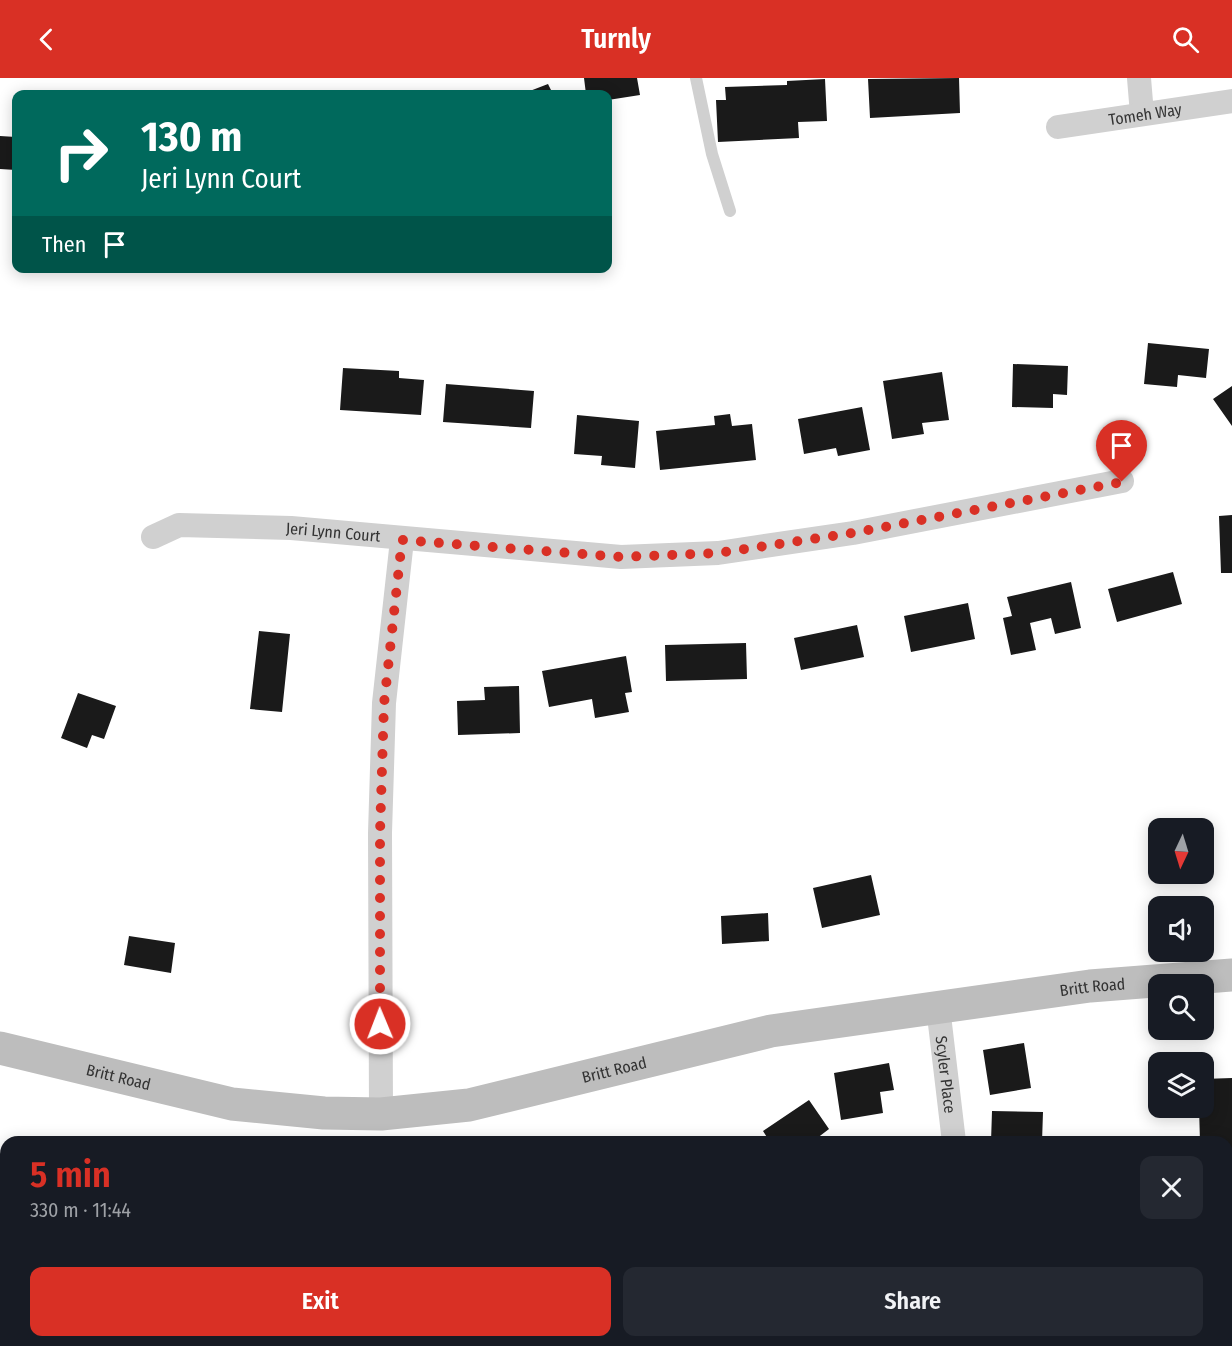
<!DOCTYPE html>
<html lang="en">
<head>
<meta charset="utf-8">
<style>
  :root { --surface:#171b24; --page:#242831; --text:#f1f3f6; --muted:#9ea1a6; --accent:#d93025 }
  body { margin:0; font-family:"Fira Sans Condensed",sans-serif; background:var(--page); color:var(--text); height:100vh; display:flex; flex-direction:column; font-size:22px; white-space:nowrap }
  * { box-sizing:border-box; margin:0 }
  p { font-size:20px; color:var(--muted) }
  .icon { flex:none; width:33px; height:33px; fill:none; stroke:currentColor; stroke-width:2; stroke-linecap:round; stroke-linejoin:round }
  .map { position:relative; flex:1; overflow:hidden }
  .panel { position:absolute; left:0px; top:1058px; width:1233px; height:212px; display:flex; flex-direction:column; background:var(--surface); border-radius:18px 18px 0 0; box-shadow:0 3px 15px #0003 }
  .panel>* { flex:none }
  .guide { position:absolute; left:12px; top:12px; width:600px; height:183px; border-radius:12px; box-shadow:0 3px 15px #0003; background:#00695c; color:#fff; overflow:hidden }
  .needle { width:39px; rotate:184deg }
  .controls { position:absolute; left:1148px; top:740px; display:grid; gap:12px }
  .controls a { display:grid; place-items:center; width:66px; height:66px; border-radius:12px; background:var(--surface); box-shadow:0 3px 15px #0003; font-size:30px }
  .pin { position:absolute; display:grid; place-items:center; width:51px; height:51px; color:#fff; margin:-62px -26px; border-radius:50% 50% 50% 0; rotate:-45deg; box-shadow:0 0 6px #0007 }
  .pin .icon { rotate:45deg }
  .me { position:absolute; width:66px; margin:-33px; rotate:359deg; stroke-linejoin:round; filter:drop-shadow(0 0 4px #0008) }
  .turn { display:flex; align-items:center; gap:21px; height:126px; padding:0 30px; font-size:27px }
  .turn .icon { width:78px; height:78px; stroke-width:2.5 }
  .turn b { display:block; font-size:42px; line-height:51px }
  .then { display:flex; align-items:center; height:57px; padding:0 30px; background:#0003; gap:12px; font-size:22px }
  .round { display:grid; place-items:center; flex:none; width:63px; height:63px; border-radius:12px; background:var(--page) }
  .headline { display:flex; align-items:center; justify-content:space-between; height:102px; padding:0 30px }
  h1 { font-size:36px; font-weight:600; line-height:45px; color:var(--accent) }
  .primary-button { display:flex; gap:12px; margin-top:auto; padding:12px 30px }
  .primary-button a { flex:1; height:69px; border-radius:12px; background:var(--accent); color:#fff; font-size:24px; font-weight:600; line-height:69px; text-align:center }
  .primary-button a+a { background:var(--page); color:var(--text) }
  header { display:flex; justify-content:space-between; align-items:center; height:78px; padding:0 30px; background:var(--accent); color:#fff; font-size:27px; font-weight:600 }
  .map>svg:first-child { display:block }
</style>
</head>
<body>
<header><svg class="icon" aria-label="back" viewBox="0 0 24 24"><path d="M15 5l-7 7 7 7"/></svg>Turnly<svg class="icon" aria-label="search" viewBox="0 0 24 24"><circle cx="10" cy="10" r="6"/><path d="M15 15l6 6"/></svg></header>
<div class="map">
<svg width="1232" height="1268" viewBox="0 0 1232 1268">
  <rect width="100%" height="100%" fill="#fff"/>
  <path fill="#1a1a1a" d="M584,0H637L640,17L608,22V16H586Z
    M959,0L960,35L870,40L868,1Z
    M825,1L827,43L798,44L799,60L718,64L716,22H726L725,9L787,7V3Z
    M548,6L553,16H522Z
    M0,58L16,59V92L0,91Z
    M1148,265L1209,271L1206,300L1178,297L1177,309L1144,306Z
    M1013,286L1068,288L1067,317L1053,316V330L1012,329Z
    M343,290L399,293V300L424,302L421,337L340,332Z
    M942,294L949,342L922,345L924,356L892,361L883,303Z
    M446,306L534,313L531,350L443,344Z
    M1232,308V348L1213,321Z
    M862,329L870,372L838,378L836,370L804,376L798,341Z
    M730,336L732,348L752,346L756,382L660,392L656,353L715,347L714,338Z
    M577,337L639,343L635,390L601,387L602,378L574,376Z
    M1232,437V495H1221L1219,438Z
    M1173,494L1182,526L1117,544L1108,511Z
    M1071,504L1081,550L1055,556L1051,540L1030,545L1036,572L1011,577L1003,540L1012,538L1007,519Z
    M968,525L975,561L911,574L904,538Z
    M857,547L864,579L801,592L794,560Z
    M259,553L290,556L282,634L250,631Z
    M746,565L747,601L666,603L665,567Z
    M626,578L632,614L625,615L629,634L595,640L592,621L549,629L542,593Z
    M519,608L520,655L458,657L457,623L485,622L484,609Z
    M78,615L116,628L104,661L92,657L87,670L61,660Z
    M871,797L880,837L822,850L813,810Z
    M768,835L769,863L722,866L721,838Z
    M129,858L175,865L171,895L124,887Z
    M1024,965L1031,1010L990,1017L983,972Z
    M889,985L894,1012L880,1014L883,1035L841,1042L834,995Z
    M1232,1000V1266L1227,1261V1064H1200L1199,1029H1203V1001Z
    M809,1022L829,1051L812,1064H770L763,1053Z
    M992,1033L1043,1034L1042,1064H991Z
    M298,1263H380V1268H298Z
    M844,1263H889V1264L845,1268Z
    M1013,1263H1035L1038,1268H1004Z"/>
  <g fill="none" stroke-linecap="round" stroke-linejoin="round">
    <path stroke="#d0d0d0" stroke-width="12" d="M696,0L712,76L730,133"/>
    <g stroke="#d0d0d0" stroke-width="24">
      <path d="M1139,0L1142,36"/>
      <path id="s1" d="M1058,49L1232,23"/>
      <path id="s2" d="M153,459L179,447L291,450L621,479L718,475L853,455L1122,403"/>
      <path id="s3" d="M938,929L954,1064"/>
      <path d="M381,1036L380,755L384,625L402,462"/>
      <path d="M761,1268V1263"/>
    </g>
    <path stroke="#bdbdbd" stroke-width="33" id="s4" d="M0,970L232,1026L324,1035L381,1036L469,1027L771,953L1090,908L1232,897"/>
  </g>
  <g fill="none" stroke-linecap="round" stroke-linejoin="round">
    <path stroke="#d93025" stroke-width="10" stroke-dasharray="0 18" d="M380,946V755L384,626L402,462L621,479L718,475L853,455L1122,404"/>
  </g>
  <g text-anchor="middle" stroke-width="6" stroke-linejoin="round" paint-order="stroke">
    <g font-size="16" fill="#333" stroke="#fff">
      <text dy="6" stroke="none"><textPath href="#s1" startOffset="88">Tomeh Way</textPath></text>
      <text dy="6" stroke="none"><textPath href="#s2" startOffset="183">Jeri Lynn Court</textPath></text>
      <text dy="6" stroke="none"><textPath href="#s4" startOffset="1112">Britt Road</textPath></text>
      <text dy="6" stroke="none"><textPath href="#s4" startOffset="626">Britt Road</textPath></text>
      <text dy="6" stroke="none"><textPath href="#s3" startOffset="68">Scyler Place</textPath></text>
      <text dy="6" stroke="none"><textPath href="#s4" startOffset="122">Britt Road</textPath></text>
    </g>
  </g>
</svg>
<div class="controls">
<a><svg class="needle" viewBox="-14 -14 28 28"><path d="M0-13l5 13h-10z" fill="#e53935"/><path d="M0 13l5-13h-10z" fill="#9ea1a6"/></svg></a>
<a><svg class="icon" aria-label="sound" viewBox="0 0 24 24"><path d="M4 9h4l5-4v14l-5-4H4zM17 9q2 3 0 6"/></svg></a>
<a><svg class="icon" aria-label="search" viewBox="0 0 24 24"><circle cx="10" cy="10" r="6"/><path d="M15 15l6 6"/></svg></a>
<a><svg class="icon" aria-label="layers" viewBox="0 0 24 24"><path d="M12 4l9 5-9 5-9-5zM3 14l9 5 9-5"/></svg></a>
</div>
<div class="pin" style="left:1122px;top:404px;background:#d93025"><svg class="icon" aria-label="arrive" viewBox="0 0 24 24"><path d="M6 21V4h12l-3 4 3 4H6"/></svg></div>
<svg class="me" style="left:380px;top:946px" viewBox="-20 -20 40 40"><circle r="17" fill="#d93025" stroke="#fff" stroke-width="3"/><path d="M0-11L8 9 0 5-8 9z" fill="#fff"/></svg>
<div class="guide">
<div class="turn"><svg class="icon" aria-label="right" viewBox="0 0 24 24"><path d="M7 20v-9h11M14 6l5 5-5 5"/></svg><div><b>130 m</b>Jeri Lynn Court</div></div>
<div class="then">Then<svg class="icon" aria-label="arrive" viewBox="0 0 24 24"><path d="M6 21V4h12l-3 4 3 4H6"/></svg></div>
</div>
<section class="panel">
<div class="headline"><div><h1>5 min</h1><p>330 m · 11:44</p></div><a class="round"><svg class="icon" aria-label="close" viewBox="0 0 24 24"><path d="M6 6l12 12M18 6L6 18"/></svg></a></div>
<div class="primary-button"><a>Exit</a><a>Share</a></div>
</section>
</div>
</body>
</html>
